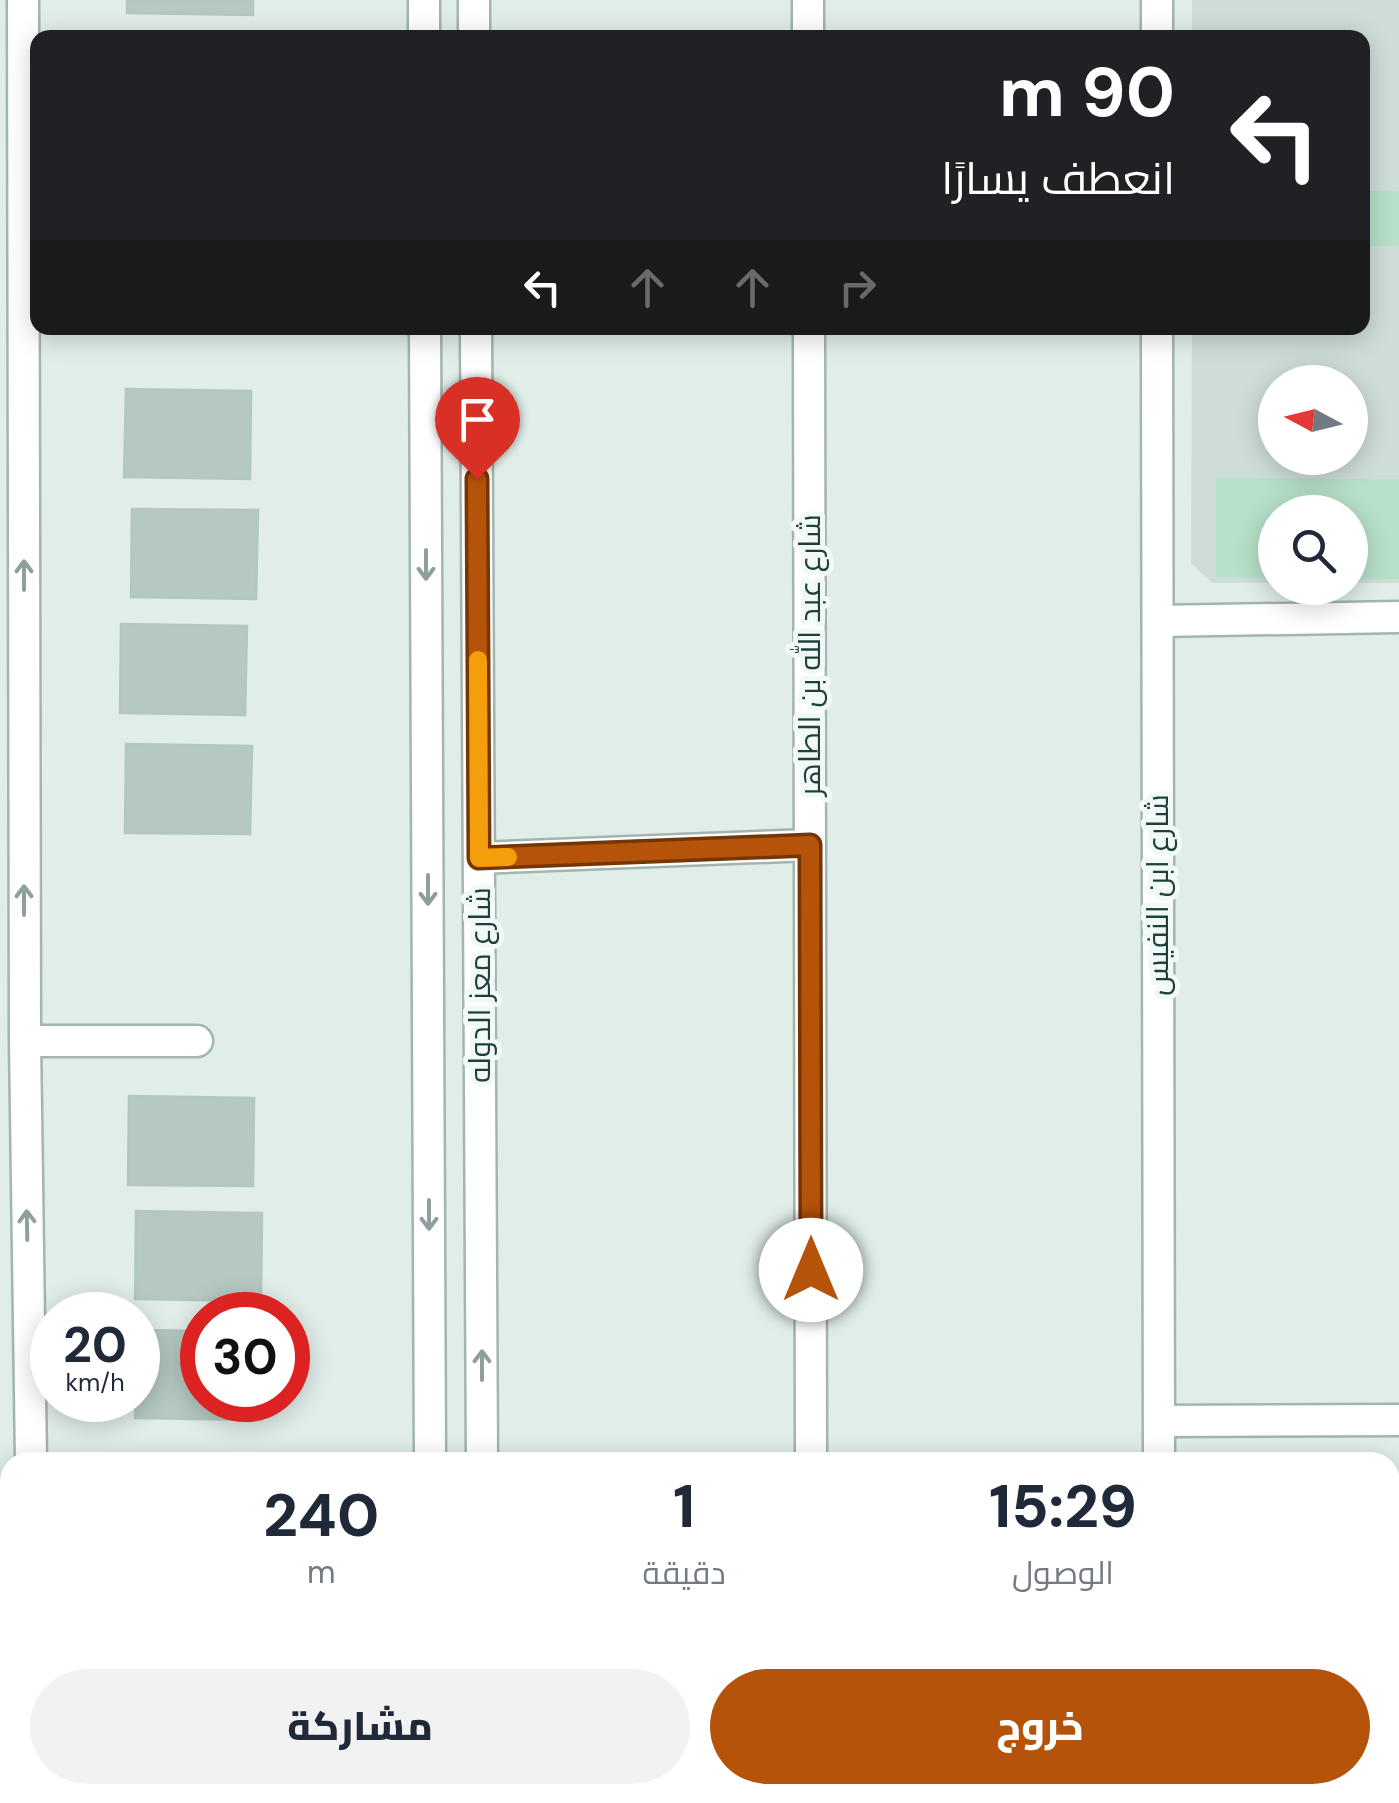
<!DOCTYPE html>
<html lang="ar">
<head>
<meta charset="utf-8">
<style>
  :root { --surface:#fff; --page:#f2f2f3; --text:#1f2937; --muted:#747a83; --accent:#b45309 }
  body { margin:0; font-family:"DM Sans",Cairo,sans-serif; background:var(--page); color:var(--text); direction:rtl; height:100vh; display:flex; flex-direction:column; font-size:38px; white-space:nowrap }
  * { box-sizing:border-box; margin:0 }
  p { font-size:32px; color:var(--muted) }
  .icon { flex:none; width:55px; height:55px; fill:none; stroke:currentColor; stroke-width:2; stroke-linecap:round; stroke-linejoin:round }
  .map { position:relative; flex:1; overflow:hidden; direction:ltr }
  .side { position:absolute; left:0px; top:1452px; width:1400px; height:352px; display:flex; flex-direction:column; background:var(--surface); border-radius:30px 30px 0 0; box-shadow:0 5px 25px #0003; direction:rtl }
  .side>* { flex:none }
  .top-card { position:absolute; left:30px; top:30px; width:1340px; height:305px; border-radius:20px; box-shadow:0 5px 25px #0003; direction:rtl; background:#202124; color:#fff; overflow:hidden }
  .needle { width:65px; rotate:277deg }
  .buttons { position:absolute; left:1258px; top:365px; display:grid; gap:20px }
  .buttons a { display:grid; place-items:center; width:110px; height:110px; border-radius:50%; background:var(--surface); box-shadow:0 5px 25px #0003; font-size:50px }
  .speed { position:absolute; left:30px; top:1292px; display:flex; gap:20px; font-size:50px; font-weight:700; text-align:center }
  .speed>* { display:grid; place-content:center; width:130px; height:130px; border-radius:50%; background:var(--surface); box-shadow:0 5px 25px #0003; line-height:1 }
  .speed small { font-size:25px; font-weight:400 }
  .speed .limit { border:15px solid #d22; background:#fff; color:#111 }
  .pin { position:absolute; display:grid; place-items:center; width:85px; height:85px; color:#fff; margin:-102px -42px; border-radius:50% 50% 50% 0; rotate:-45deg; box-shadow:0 0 10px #0007 }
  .pin .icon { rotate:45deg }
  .me { position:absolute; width:110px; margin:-55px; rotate:0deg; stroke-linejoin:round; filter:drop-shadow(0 0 8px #0008) }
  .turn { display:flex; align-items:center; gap:35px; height:210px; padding:0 30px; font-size:45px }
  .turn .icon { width:130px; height:130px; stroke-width:2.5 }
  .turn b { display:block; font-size:70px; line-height:85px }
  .lanes { display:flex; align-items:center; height:95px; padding:0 30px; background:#0003; justify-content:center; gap:50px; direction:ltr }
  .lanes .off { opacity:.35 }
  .eta { display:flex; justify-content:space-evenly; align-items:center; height:170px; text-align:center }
  .eta b { font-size:60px; font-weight:800; line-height:70px }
  .cta { display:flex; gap:20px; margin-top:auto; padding:20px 30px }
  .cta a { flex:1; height:115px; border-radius:60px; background:var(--accent); color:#fff; font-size:40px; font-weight:800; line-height:115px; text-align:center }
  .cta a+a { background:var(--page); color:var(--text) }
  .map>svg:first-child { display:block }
</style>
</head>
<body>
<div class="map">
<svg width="1399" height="1803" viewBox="0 0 1399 1803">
  <rect width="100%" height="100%" fill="#e0ede9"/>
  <path fill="#ceddd8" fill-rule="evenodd" d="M1192,0H1399V583H1350V512H1275V583H1212L1191,563L1192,328H1362V38L1192,37ZM1275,382H1350V458H1275Z"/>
  <path fill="#b6e0c8" d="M1362,191H1399V246H1363Z
    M1216,478L1399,479V579H1350V512H1275V578L1216,577Z"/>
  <path fill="#b5c8c2" stroke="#b2c7c1" stroke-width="2.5" d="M127,0H253V15L127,13Z
    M125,33L250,35V38H124Z
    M126,389L251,391L250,479L124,477Z
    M132,509L258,510L256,599L131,597Z
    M121,624L247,626L245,715L120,713Z
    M126,744L252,746L250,834L125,833Z
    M129,1096L254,1098L253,1186L128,1185Z
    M136,1211L262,1213L261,1301L135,1299Z
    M138,1330L202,1331V1400H261V1420L135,1418Z
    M120,1795H263V1803H120Z"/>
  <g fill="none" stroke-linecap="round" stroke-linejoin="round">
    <g stroke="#a2b5b1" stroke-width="35">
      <path id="minor" d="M23,0L25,1041L31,1462
        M424,0V38
        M474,0V38
        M808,0V38
        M1157,0V38
        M425,328L430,1462
        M476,328L482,1462
        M809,328L811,1462
        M1157,328L1159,1462
        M1158,621L1399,617
        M479,858L810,845
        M25,1041H197
        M1159,1421L1399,1420
        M39,1795V1803
        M432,1795V1803
        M484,1795V1803
        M812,1795V1803
        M1159,1795V1803"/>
    </g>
    <use href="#minor" stroke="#fff" stroke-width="30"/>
  </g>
  <defs><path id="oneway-shaft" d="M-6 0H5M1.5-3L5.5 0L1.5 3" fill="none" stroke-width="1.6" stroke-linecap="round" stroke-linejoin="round" transform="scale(2.5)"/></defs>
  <g stroke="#8f9f9d">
    <use href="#oneway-shaft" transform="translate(426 565) rotate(90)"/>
    <use href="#oneway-shaft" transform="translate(24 575) rotate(-90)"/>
    <use href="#oneway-shaft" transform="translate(428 890) rotate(90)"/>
    <use href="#oneway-shaft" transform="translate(24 900) rotate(-90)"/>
    <use href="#oneway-shaft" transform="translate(429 1215) rotate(90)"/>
    <use href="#oneway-shaft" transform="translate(27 1225) rotate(-91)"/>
    <use href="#oneway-shaft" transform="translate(482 1365) rotate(-90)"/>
  </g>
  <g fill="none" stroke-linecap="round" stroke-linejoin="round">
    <g stroke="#753606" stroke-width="25">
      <path id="route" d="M477,479L479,858L810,845L811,1270"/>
    </g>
    <use href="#route" stroke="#b45309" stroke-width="18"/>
    <path stroke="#f59e0b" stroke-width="18" d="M478,660L479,858L508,857"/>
  </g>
  <g text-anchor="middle" stroke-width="10" stroke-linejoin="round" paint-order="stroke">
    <g font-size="30" fill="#1f3f3b" stroke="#f1f9f6">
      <text transform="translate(810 655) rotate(-90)" y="10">شارع عبد الله بن الطاهر</text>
      <text transform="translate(1158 895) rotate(-90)" y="10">شارع ابن النفيس</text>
      <text transform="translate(480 985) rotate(-90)" y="10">شارع معز الدوله</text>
    </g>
  </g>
</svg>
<div class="buttons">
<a><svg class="needle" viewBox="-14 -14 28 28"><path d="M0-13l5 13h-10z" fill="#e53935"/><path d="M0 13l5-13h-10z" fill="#747a83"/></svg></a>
<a><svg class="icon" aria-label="search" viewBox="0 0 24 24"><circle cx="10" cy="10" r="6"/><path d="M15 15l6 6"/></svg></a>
</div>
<div class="speed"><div>20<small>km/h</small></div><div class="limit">30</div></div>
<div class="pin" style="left:477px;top:479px;background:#d93025"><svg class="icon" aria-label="arrive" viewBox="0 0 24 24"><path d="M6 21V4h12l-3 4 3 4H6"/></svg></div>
<svg class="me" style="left:811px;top:1270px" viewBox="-20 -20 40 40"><circle r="19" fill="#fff"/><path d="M0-13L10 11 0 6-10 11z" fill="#b45309"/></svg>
<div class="top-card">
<div class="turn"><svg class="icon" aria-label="left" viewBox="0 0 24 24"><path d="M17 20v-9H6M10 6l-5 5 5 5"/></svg><div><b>90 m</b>انعطف يسارًا</div></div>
<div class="lanes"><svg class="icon" aria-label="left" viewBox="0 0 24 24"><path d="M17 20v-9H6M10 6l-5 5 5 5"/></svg><svg class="icon off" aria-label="ahead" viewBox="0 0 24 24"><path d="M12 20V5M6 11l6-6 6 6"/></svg><svg class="icon off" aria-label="ahead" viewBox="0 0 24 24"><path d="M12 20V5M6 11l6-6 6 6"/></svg><svg class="icon off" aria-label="right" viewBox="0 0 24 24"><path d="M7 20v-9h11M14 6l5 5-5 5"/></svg></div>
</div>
<section class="side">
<div class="eta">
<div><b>15:29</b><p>الوصول</p></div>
<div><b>1</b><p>دقيقة</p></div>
<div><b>240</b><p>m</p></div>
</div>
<div class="cta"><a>خروج</a><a>مشاركة</a></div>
</section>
</div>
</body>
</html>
